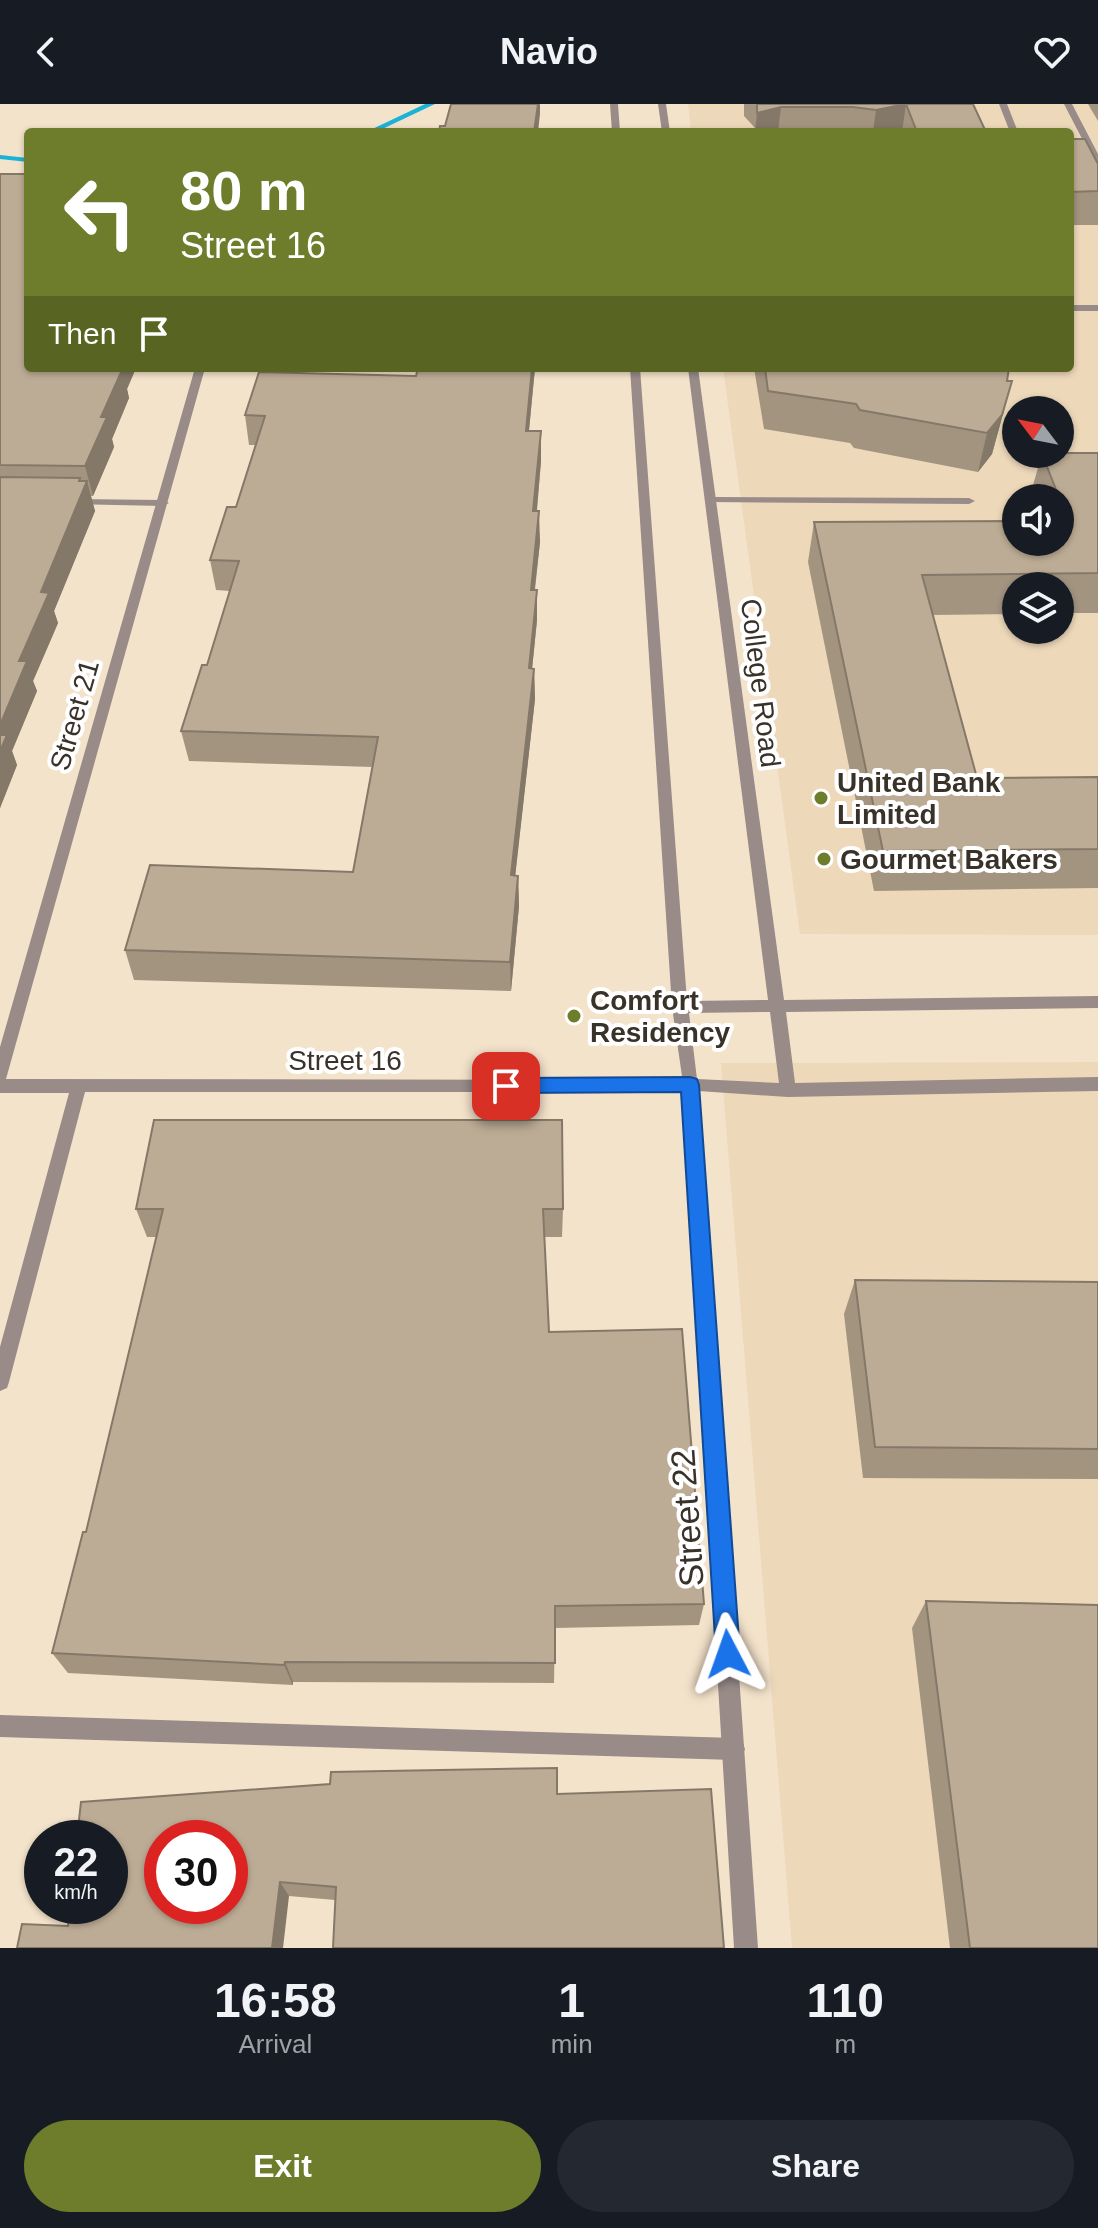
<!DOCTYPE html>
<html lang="en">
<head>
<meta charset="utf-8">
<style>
  :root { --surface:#171b24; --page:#242831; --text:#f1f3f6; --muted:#9ea1a6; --accent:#6d7d2b }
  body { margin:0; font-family:Arial,sans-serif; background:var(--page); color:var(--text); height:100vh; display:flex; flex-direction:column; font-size:30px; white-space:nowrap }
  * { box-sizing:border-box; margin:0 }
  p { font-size:26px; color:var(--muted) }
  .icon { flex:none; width:44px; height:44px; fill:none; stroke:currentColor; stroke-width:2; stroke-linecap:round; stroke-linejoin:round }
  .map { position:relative; height:1844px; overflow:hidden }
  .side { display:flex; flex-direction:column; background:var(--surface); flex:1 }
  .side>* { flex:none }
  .hud { position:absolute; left:24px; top:24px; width:1050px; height:244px; border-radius:8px; box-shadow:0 2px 6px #0004; background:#6d7d2b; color:#fff; overflow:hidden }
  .needle { width:52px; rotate:302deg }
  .tools { position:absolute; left:1002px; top:292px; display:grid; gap:16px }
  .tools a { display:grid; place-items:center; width:72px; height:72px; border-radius:50%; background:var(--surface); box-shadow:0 2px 6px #0004; font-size:40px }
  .speed { position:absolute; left:24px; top:1716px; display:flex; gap:16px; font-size:40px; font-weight:700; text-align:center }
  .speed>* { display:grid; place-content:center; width:104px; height:104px; border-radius:50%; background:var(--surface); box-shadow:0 2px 6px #0004; line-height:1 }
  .speed small { font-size:20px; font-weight:400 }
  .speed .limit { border:12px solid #d22; background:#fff; color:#111 }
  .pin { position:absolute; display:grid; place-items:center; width:68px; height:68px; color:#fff; margin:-34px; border-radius:16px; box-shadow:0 4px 12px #0006 }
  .me { position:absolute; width:88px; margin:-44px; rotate:356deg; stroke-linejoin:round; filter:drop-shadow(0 0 6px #0008) }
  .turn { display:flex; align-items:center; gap:28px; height:168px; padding:0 24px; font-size:36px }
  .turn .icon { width:104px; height:104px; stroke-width:2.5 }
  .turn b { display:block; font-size:56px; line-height:68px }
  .then { display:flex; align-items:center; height:76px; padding:0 24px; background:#0003; gap:16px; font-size:30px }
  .eta { display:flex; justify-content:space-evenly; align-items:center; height:136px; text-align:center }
  .eta b { font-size:48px; font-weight:700; line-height:56px }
  .action { display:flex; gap:16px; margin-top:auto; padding:16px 24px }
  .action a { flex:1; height:92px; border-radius:48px; background:var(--accent); color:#fff; font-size:32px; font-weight:700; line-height:92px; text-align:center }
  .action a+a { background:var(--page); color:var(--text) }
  header { display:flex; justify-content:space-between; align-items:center; height:104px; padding:0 24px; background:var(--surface); font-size:36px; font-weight:700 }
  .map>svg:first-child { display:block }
</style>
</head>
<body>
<header><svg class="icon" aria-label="back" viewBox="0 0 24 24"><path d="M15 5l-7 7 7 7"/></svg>Navio<svg class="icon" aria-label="heart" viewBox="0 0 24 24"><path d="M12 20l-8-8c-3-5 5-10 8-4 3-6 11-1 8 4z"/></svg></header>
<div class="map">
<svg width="1098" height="1844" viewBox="0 0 1098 1844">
  <rect width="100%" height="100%" fill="#f4e3cb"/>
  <path fill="#edd8ba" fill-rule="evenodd" d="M688,0H1098V831L800,830L723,264H1070V28H691ZM1016,306H1060V350H1016ZM1016,394H1060V438H1016ZM1016,482H1060V526H1016Z
    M1098,958V1844H792L721,959Z"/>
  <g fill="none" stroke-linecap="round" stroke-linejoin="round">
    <path fill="#1cb2d8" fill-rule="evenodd" d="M425,0H435L376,28H366Z
      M0,51L28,54V58L0,55Z"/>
    <path fill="#988b88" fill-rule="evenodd" d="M999,0H1007L1018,28H1010Z
      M1064,0H1072L1098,50V61L1094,58Z
      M1070,201H1098V207H1070Z
      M712,393L969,394L975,397L969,400L708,398V394Z
      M73,395L163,396L169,399L163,402L69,400L67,398Z
      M0,1611L734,1634L742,1637L745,1645L742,1653L734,1656L0,1633Z"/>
    <path fill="#988b88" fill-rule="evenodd" d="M195,264H205L6,975L696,976L698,981L758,1844H734L682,988H85L9,1278L7,1284L0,1287V1243L69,989H0V943Z"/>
    <path fill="#988b88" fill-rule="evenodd" d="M610,0H618L620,28H612Z
      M658,0H666L670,28H662Z
      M630,264H640L687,897L768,896L688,264H698L784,896L1098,892V904L786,908L795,979L1098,973V987L788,993L684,986L672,903ZM770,908L779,979L697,975L689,909Z"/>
  </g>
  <path fill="#a39480" d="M744,0H973L986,28H754L755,24L744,12Z
    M1088,0H1098V17Z
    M1070,35L1098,60V121H1070Z
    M0,70L28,264H136L127,285L129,294L112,335L114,343L93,392H91L95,407L54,507L58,519L33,577L37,587L12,647L17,661L0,704Z
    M418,264H535L529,327L541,357L537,407L540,438L535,486L537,516L532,565H534L535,595L515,771L518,772L519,802L511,887L134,876L125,846L353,768L372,663L189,657L181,627L207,561L230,487L216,486L210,456L236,403L255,341H249L245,311L416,272Z
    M754,264H1009L1007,277H1012L992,350L978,368L854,344L850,339L764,325Z
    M1098,349V509H1060V482H1016V510L932,511L977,674L1098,673V784L874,787L808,458L814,418L1060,438V394H1034L1031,388L1042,350Z
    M136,1105H563L562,1133H544L549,1228L704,1500L699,1521L555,1524L554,1579L293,1578V1581L68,1569L52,1549L86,1428L156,1133H147Z
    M855,1176L1098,1178V1375L863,1374L844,1210Z
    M926,1497L1098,1844H950L912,1524Z
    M557,1690L335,1796L289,1792L68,1822Z"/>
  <path fill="#847868" d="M538,0H540V10L538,28H534Z
    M906,0L902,28H873L876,6Z
    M781,3L778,28H755L757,9Z
    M117,264H136L127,285L129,294L112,335L114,343L93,392L85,362Z
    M532,264H535L526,356V327Z
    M1012,277L992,350L978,368L987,329Z
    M541,327V357L534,437L533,407Z
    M80,374L83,387L87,377L95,407L54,507L58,519L33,577L37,587L12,647L17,661L0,704V621L41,488Z
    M539,407L540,438L531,516V486Z
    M537,486V516L529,595V564Z
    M534,565L535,595L512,801L511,771Z
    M518,772L519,802L511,887L510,858Z
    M285,1558L293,1578V1581L284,1561Z
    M280,1778L289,1792L283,1844H272Z"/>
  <path fill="#bdac95" stroke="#847868" stroke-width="2" fill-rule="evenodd" d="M451,0H538L534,28H439L440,22H445Z
    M757,0H973L986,28H917L906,0L876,6L853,3H781L757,9Z
    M1070,35H1085L1098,60V87L1070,88Z
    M0,70H28V264H123L101,313H107L85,362L0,361Z
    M418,264H532L526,327H541L533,407H539L531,486H537L529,564L534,565L511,771L518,772L510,858L125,846L150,761L353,768L378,633L181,627L202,561H207L239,457L210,456L227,403H236L265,312L245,311L259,268L416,272Z
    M765,264H1009L1007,277H1012L1002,311L987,329L860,306L856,300L768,287Z
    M1060,349H1098V469L922,471L977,674L1098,673V745L883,747L814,418L1016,417V438H1060V416H1068L1042,350Z
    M0,373L80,374L79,377H87L41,488L49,489L19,557H27L0,621Z
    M0,631H7L0,647Z
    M154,1016H562L563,1105H543L549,1228L682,1225L704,1500L555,1502V1559L285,1558L284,1561L52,1549L83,1428H86L163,1105H136Z
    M855,1176L1098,1178V1345L875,1343Z
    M926,1497L1098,1501V1844H970Z
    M557,1664V1690L711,1685L724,1844H333L336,1783L280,1778L272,1844H17L22,1820L68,1822L70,1802H110V1734H77L81,1698L330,1680L331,1668ZM162,1734H230V1802H162Z"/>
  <path fill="#1a73e8" stroke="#114b97" stroke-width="2" d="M690,973L697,975L699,981L740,1550L737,1559L728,1562L719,1559L716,1550L681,988L506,989L500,987L497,982L500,976L506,974Z"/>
  <g fill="#6d7d2b" stroke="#fff" stroke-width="3">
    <circle cx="821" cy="694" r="8"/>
    <circle cx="824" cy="755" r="8"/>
    <circle cx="574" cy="912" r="8"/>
  </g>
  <g text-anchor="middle" stroke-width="8" stroke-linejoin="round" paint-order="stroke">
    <g font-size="28" fill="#393229" stroke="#fff">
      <text transform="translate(761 579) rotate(83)" y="10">College Road</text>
      <text transform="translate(74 611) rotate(-74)" y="10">Street 21</text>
      <text x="345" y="966">Street 16</text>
    </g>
    <g font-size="28" font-weight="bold" fill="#393229" stroke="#fff" text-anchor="start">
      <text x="837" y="688">United Bank<tspan x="837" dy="32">Limited</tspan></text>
      <text x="840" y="765">Gourmet Bakers</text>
      <text x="590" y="906">Comfort<tspan x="590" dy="32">Residency</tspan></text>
    </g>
    <g font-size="34" fill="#393229" stroke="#fff">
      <text transform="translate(687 1414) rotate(-94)" y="12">Street 22</text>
    </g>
  </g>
</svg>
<div class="tools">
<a><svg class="needle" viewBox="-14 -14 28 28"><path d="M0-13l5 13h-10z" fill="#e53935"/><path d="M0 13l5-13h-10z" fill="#9ea1a6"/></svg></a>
<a><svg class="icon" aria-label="sound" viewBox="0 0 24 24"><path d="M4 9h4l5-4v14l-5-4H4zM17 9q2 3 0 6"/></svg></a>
<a><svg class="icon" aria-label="layers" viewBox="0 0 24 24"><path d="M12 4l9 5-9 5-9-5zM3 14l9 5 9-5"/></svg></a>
</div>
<div class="speed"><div>22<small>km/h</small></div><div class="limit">30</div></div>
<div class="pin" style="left:506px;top:982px;background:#d93025"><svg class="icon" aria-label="arrive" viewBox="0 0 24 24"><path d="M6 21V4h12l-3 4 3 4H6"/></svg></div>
<svg class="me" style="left:728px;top:1550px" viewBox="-20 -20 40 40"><path d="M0-17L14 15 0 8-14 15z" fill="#1a73e8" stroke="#fff" stroke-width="4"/></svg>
<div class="hud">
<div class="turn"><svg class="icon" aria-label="left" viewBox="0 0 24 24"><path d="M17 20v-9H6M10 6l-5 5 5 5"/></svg><div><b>80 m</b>Street 16</div></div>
<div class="then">Then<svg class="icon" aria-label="arrive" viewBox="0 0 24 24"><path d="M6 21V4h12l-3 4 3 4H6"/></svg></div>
</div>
</div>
<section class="side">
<div class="eta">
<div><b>16:58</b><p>Arrival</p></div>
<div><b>1</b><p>min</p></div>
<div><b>110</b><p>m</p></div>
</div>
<div class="action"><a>Exit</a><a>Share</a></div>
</section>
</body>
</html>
